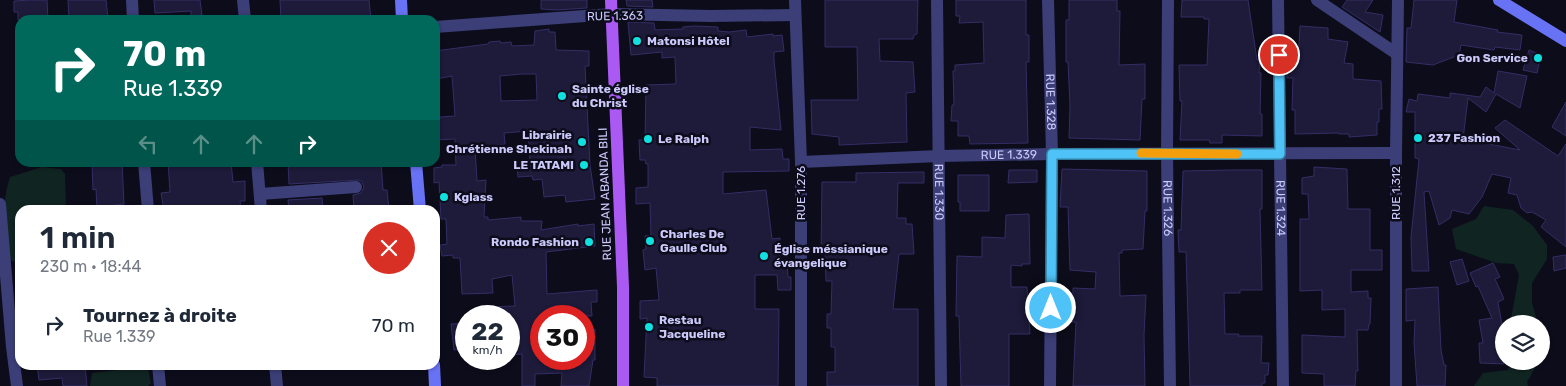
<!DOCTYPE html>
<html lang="fr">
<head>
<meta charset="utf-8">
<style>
  :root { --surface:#fff; --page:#f2f2f3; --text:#1f2937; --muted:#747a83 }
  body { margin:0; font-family:Rubik,sans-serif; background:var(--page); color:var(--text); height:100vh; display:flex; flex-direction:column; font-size:19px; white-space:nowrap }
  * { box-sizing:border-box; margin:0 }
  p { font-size:16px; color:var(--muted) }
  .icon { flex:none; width:28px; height:28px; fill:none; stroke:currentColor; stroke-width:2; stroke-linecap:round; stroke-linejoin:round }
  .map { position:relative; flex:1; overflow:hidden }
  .drawer { position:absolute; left:15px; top:205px; width:425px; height:165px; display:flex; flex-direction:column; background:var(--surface); border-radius:15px; box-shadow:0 1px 4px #0004 }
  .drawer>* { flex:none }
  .guide { position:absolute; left:15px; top:15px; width:425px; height:152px; border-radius:15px; box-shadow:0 1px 4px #0004; background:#00695c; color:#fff; overflow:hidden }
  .buttons { position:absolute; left:1495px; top:315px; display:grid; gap:10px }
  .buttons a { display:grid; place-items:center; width:55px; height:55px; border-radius:50%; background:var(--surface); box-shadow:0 1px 4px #0004; font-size:25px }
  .speed { position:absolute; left:455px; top:305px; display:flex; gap:10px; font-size:25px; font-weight:700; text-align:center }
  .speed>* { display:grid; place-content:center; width:65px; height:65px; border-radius:50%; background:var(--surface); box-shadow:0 1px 4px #0004; line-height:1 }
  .speed small { font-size:12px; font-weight:400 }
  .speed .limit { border:8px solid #d22; background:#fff; color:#111 }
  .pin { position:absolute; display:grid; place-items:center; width:42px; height:42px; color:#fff; margin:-21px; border:2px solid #fff; border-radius:50%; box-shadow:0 1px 5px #0007 }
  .me { position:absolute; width:55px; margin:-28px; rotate:0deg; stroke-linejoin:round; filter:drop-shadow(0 0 4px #0008) }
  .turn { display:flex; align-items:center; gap:18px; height:105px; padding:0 25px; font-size:22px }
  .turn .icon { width:65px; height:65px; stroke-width:2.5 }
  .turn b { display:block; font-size:35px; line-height:42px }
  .lanes { display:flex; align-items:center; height:48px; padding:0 25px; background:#0003; justify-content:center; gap:25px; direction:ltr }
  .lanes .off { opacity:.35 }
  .round { display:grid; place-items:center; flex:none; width:52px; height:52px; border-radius:26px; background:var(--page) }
  .headline { display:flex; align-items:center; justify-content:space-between; height:85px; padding:0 25px }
  h1 { font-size:30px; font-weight:600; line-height:38px }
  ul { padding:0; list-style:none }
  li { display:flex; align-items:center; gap:15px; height:70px; padding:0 25px }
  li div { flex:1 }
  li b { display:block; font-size:19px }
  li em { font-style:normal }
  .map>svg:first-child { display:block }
</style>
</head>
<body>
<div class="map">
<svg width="1566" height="386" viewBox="0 0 1566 386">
  <rect width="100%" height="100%" fill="#0d0c1b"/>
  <path fill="#102422" d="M42,167L61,169L65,174L66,210H20V262L11,261C3,232 1,205 10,177Z
    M1484,206L1513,210L1533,226L1547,245V259L1532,283V303L1538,324H1510L1519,275L1514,264L1496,263L1456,249L1452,229L1476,219Z
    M1512,361H1539L1527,382L1528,386H1474L1483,373L1508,370Z
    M130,365H147L151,383L148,386H90L92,373L128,369Z"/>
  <path fill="#1d1a3a" stroke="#332e65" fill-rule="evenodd" d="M30,0H47L48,20H18V12H14V1Z
    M68,0H106L108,19L69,20Z
    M154,0H200L202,15L191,16V11L155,13Z
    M280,0H369L371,20H281Z
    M541,0H587V8L557,10L541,9Z
    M626,0H652L653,7L627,6Z
    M825,0H918L917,34L914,35L913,39H879L880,61L913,62L915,92L906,93L907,142L839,145V137L812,134L811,100H858L857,47H825Z
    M956,0H1026V35H1029V62H1026L1028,143L970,144L969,136H958V121H951L952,105H954L953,71H955V65L984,63L983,22L959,23L960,16H956Z
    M1069,0H1117V11H1120L1119,65L1145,64V99H1142L1140,140L1069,138L1070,106L1068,62H1066V20H1069Z
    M1182,0H1248L1257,60H1260L1259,73H1261L1260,114H1262V136L1222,135V143H1210L1209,140H1180L1182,101H1180L1179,65H1207L1209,19H1204V17H1181Z
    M1347,0H1373L1365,12L1383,15L1380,32L1342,7Z
    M1414,0H1457L1454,22L1498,30L1497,32L1522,35L1520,50L1495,47L1494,50L1461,45L1459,55L1433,65L1406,62L1407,28H1411Z
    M628,22L654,23L655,30L683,29V27L693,26L718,27V31L729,32L746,30L747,37L773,34V36L782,35L784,51L774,52V60L781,130L750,127V150L782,149L783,159H789V171L723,172V194L766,190L772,239L780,238V263H787L788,277H791V290H778L777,275H755V309H779L778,386H657V378L644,377L647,318L640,319V301L659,300L656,268L645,270L643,250L646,249L645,236L651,235L650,203L636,204V188L648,187V164H646L645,160H640L639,140H645L646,85L676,84L675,57L662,58V52L631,55Z
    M1300,26L1328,28V39L1348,42L1344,63L1353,64V79L1381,81L1382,109H1379V122H1377V135L1349,137V134H1339V133L1295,134V110H1292L1293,78H1287V64L1298,63Z
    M549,29V32H555L556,50L589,51V66H585L590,165L595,199L566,202L565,195L544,197L542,179L533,180L532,176L518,177L517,166L530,164L528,131L504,133L505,144L475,149L477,181L486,180L484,217H488V220L521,217V221H542L541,230L578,224V226L594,224L595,246L546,252L547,294L597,290V302H591L592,316H541V359H584V331L595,329V360H593L589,386H561L562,373L535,374V386H522V354L509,355V316H487V307L515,306L512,275L492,279L493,293L462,294L460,258H453V255L442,256L440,245L447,244L446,219H441L439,182L434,183V168L442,167V165H456L455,139L435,140V119H440V117L455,116L452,76L436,79L435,51L488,44L489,42L500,41L501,43L511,42L512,46L534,45L535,31ZM521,74H536L537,100L501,101L500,76Z
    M1529,50L1541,55L1537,73L1523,70Z
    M1498,71L1527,76L1520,108L1496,94L1486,112L1468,98L1463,139L1520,150L1495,128L1505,120L1558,156L1566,144V247L1541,227L1546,220L1532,212L1527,213L1521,208L1517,195L1508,193L1511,178L1492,174L1482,197L1469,214L1452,210L1450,218L1439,225L1429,191L1424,192L1429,271H1412L1411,237L1419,159L1415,158V112H1406L1409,99L1417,101L1418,94L1450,98V93L1480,97L1486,87L1494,93Z
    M1566,102V136L1552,127Z
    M92,162H122L124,204L97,207L96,189L93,190Z
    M168,162H231L233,182L245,181V201H240L241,210H164L161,193L170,192Z
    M288,162H381L383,190H387L389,210H354L353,195L361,193L364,187L362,182L359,180L289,184Z
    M1314,167L1347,169L1348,209H1370V250H1382V270H1351V292L1368,291V298H1371L1370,324H1369L1368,330H1357L1358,371H1356L1355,386H1324V374L1302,373V335L1345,337V309L1322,310V290L1300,291V219H1309L1308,194H1302V178L1314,176Z
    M1062,169L1147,171V211H1145L1143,249L1122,250V253H1119L1120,296L1146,295L1144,335L1145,386H1073L1076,322H1072L1073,288L1095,289L1096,272L1070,270L1068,207H1060Z
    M1009,170H1037V182L1008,183Z
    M1233,170H1262V209H1260L1262,290H1240V293H1224L1225,334H1239L1238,336H1262L1261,363H1269L1268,375H1265V383H1262V386H1190L1186,252H1179L1178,230H1181L1183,171Z
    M924,172V183H898L897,218H906V224H912L914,254H899L893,309H918V386H827V372H835V347H831V328H827V314H831L832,281H826L825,251H821L822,182H856V173Z
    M958,175H989V211H960V202H958Z
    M322,198L323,210H289L288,200Z
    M1029,214L1030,264H1022V266L1011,265V287H1027L1030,334H1009V386H961L959,316H956L957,256L982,257V237L1005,238L1006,215Z
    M1566,255V268L1554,271L1553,257Z
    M1462,259L1469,281L1457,285L1450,262Z
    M1493,263L1500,277L1495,279L1504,299L1498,302L1504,337V364L1480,363L1479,343H1483L1479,320L1492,318L1478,286L1476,287L1470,273Z
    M1438,287L1441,350L1444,365H1446L1445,386H1417L1414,343L1415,320L1406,321V289Z
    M466,323V348L454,350L451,324Z
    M37,365H85L87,386H63L62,378L39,380Z"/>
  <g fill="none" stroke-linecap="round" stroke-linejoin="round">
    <g stroke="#3b3e77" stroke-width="12">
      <path d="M132,0L133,20"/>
      <path d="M243,0L245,20"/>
      <path d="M795,0L801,162V386"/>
      <path id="s1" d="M937,0L941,386"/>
      <path id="s2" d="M1048,0L1052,154L1050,386"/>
      <path id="s3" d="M1168,0L1167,153L1170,386"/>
      <path id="s4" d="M1278,0L1283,386"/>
      <path d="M1317,0L1397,54"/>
      <path d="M435,27L612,14L711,16L795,15"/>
      <path d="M144,162L148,210"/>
      <path d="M257,162L261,210"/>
      <path id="s5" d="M801,162L939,156L1052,154L1396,153"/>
      <path d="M260,194L356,187"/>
      <path d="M0,204L12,347L17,386"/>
      <path d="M158,365L160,386"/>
      <path d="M275,365L277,386"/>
      <path d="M1396,386V153L1398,0"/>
    </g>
    <path stroke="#6872f4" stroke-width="12" d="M401,0L402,20
      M1499,0L1566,41
      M416,162L420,210
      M434,365L435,386"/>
    <path stroke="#ab59f3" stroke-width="12" d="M611,0L623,287V386"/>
  </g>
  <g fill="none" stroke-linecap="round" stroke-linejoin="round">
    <g stroke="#337fa1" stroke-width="12">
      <path id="route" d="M1051,308L1052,154H1280L1279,55"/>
    </g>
    <use href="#route" stroke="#4fc3f7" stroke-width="9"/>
    <path stroke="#f59e0b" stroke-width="9" d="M1141,153L1237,154"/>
  </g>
  <g fill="#11e0e1" stroke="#0d0c1b" stroke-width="2">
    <circle cx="637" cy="41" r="5"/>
    <circle cx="1538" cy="58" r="5"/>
    <circle cx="562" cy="96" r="5"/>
    <circle cx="1418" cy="138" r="5"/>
    <circle cx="648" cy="139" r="5"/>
    <circle cx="582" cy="142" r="5"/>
    <circle cx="584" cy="165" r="5"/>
    <circle cx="444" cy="197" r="5"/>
    <circle cx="650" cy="241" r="5"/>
    <circle cx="589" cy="242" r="5"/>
    <circle cx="764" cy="256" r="5"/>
    <circle cx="649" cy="327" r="5"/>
  </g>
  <g text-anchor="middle" stroke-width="5" stroke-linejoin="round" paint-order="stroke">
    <g font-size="12" fill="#cbcafb" stroke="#0d0c1b">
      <text transform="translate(615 16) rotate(-1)" y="4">RUE 1.363</text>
      <text dy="4" stroke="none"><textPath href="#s2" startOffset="102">RUE 1.328</textPath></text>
      <text dy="4" stroke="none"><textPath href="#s5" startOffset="208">RUE 1.339</textPath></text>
      <text transform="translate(801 193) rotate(-90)" y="4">RUE 1.276</text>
      <text dy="4" stroke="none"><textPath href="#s1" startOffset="192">RUE 1.330</textPath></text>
      <text transform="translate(1396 193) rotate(-90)" y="4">RUE 1.312</text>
      <text transform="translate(605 194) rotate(-92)" y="4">RUE JEAN ABANDA BILI</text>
      <text dy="4" stroke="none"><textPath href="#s3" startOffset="208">RUE 1.326</textPath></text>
      <text dy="4" stroke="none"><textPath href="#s4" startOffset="208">RUE 1.324</textPath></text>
    </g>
    <g font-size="12" font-weight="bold" fill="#cbcafb" stroke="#0d0c1b" text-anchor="start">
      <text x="647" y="45">Matonsi Hôtel</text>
      <text x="1528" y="62" text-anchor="end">Gon Service</text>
      <text x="572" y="93">Sainte église<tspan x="572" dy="14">du Christ</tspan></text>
      <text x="572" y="139" text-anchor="end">Librairie<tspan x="572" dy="14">Chrétienne Shekinah</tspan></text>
      <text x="1428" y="142">237 Fashion</text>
      <text x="658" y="143">Le Ralph</text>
      <text x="574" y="169" text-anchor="end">LE TATAMI</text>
      <text x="454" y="201">Kglass</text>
      <text x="660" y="238">Charles De<tspan x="660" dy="14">Gaulle Club</tspan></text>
      <text x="579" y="246" text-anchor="end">Rondo Fashion</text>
      <text x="774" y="253">Église méssianique<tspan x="774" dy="14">évangelique</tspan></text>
      <text x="659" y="324">Restau<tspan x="659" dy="14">Jacqueline</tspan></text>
    </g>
  </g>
</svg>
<div class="buttons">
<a><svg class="icon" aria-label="layers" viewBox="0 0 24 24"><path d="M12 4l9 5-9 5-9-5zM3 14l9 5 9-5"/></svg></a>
</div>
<div class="speed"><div>22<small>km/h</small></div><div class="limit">30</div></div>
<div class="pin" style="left:1279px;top:55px;background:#d93025"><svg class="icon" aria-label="arrive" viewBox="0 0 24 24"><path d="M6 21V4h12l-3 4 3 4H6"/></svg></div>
<svg class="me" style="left:1051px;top:308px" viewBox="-20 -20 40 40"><circle r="17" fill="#4fc3f7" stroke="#fff" stroke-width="3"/><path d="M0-11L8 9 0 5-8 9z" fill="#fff"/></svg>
<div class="guide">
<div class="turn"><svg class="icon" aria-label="right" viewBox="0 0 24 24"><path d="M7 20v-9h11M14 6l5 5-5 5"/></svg><div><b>70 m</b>Rue 1.339</div></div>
<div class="lanes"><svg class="icon off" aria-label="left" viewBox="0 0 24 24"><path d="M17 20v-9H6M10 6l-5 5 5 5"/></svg><svg class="icon off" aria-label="ahead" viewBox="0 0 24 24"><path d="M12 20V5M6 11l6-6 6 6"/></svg><svg class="icon off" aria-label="ahead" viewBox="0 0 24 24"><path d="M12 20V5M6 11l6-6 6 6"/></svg><svg class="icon" aria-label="right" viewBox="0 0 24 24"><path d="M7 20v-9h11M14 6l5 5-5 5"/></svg></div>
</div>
<section class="drawer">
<div class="headline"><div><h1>1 min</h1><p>230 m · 18:44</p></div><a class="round" style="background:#d93025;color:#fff"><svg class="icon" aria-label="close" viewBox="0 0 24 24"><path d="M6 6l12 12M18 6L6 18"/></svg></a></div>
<ul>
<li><svg class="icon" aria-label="right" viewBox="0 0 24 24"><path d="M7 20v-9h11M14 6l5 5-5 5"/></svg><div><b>Tournez à droite</b><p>Rue 1.339</p></div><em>70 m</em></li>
</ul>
</section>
</div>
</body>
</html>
